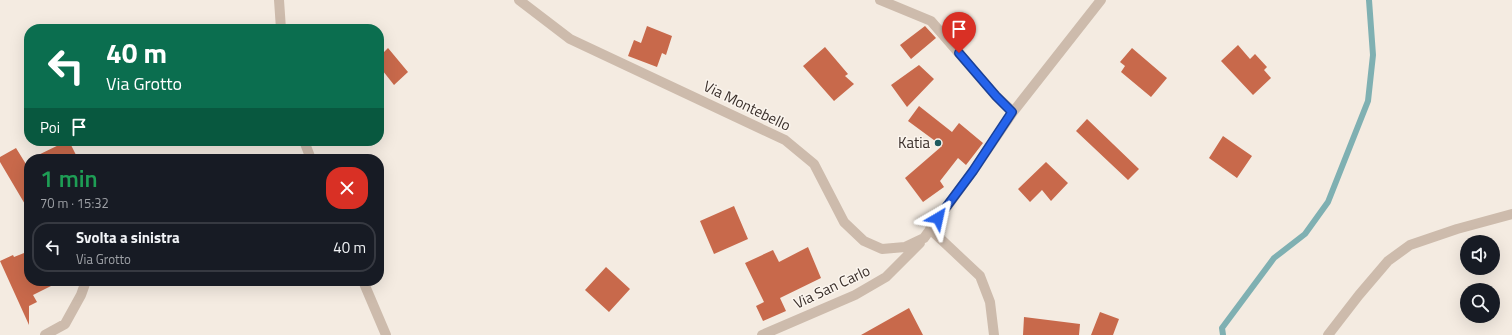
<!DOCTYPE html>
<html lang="it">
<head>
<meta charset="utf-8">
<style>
  :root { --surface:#171b24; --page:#20242c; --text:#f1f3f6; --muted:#9ea1a6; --line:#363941 }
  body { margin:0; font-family:"Titillium Web",sans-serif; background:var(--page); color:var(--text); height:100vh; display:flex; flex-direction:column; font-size:15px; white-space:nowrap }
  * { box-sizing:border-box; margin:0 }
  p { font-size:13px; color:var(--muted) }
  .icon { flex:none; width:22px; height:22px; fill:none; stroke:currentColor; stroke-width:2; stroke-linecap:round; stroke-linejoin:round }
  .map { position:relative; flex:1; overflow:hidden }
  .panel { position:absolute; left:24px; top:154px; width:360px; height:132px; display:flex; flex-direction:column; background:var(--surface); border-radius:16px; box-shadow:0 4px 16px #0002 }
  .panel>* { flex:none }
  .guide { position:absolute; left:24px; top:24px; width:360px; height:122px; border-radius:16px; box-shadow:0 4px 16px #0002; background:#0b6e4f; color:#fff; overflow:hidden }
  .controls { position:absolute; left:1460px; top:235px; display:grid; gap:8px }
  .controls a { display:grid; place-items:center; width:40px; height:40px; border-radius:50%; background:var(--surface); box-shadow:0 4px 16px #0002; font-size:20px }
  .pin { position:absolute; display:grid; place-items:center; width:34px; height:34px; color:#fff; margin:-41px -17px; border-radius:50% 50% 50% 0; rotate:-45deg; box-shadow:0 0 4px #0007 }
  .pin .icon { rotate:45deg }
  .me { position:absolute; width:44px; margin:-22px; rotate:36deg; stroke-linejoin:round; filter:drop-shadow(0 0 3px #0008) }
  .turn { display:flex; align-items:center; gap:14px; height:84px; padding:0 16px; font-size:18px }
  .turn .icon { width:52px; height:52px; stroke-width:2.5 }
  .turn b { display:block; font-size:28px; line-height:34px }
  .then { display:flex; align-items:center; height:38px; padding:0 16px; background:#0003; gap:8px; font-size:15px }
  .round { display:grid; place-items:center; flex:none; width:42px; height:42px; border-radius:16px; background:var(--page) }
  .headline { display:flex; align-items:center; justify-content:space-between; height:68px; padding:0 16px }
  h1 { font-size:24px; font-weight:600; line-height:30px; color:#1e9e55 }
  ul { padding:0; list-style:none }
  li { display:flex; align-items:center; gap:12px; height:50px; margin:0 8px 6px; padding:0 8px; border:2px solid var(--line); border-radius:16px }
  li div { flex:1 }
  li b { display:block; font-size:15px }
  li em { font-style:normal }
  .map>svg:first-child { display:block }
</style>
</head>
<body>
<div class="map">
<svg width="1512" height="335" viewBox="0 0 1512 335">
  <rect width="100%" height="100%" fill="#f4ebe1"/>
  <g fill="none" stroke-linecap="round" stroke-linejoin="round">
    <path stroke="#7fb0b2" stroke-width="6" d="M1223,335L1222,328L1274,258L1305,234L1328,202L1368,101L1373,55L1369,0"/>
  </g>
  <path fill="#c8694b" d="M647,26L672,36L666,55L662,53L657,67L628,56L634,40L641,43Z
    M925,26L936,38L911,59L900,45Z
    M1238,45L1250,59L1255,54L1267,67L1264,70L1271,78L1253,95L1221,61Z
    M825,47L848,74L845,76L854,84L834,101L803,66Z
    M388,48L408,72L394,85L379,66V57Z
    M1132,48L1167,78L1151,97L1121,72L1125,66L1120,62Z
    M919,65L934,79L907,107L891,85Z
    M919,106L952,132L959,123L983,143L966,165L958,158L940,181L944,187L923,202L905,178L942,146L908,121Z
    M1087,119L1139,169L1128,180L1076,131Z
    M1223,136L1252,156L1237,178L1209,158Z
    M67,141H69L78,159H30Z
    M16,148L29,169V211L0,162V157Z
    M1046,162L1068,183L1051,201L1042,190L1030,202L1018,189Z
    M734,206L748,239L714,254L700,221Z
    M808,247L821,278L780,298L786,311L763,321L756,306L764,302L745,263L773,250L779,262Z
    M29,251V281H61L33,295L37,302L29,306V325L0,261L13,255L14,257Z
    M606,267L630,289L609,312L585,290Z
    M909,308L923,335H861Z
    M1100,312L1119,319L1113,335H1091Z
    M1024,317L1080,324L1079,335H1023Z"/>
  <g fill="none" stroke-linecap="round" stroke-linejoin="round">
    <path stroke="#cdbbac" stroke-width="10" d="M279,0L281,29
      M519,0L570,39L785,140L814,164L844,222L864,241L882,249L905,247L924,238L973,171L1013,112L1101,0
      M880,0L931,21L996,96L1013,112
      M304,141L311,159
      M930,229L980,276L990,302L994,335
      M363,281L386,335
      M45,335L65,324L81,295L86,281
      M762,335L855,295L886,277L920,243
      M1328,335L1359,295L1388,261L1410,245L1457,229L1512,214"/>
  </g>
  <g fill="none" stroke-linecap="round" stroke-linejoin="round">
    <g stroke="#184099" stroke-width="10">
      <path id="route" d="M938,218L973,171L1012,112L996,96L959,53"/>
    </g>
    <use href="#route" stroke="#2563eb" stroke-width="7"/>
  </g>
  <circle fill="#1f5a5e" stroke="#fbf5ee" stroke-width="1.5" cx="938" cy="143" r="4"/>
  <g text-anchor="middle" stroke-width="3" stroke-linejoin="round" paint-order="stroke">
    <g font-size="15" fill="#3b302b" stroke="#fbf5ee">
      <text transform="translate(747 106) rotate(26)" y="5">Via Montebello</text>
      <text transform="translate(832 287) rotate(-25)" y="5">Via San Carlo</text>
    </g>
    <g font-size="15" fill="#3b302b" stroke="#fbf5ee" text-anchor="end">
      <text x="930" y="148">Katia</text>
    </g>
  </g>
</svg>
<div class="controls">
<a><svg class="icon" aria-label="sound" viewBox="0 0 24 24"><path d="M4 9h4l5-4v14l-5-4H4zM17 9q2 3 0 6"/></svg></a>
<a><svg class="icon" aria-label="search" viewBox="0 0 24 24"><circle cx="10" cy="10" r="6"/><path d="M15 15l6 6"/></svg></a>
</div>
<div class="pin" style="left:959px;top:53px;background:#d93025"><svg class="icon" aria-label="arrive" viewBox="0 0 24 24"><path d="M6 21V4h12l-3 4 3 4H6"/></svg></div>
<svg class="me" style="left:938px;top:218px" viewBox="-20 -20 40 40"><path d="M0-17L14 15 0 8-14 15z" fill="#2563eb" stroke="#fff" stroke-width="4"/></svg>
<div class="guide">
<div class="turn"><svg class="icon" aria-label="left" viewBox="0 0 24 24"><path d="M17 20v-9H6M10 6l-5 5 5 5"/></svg><div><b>40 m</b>Via Grotto</div></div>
<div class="then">Poi<svg class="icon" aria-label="arrive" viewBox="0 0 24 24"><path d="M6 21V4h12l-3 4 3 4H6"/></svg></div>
</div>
<section class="panel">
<div class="headline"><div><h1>1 min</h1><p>70 m · 15:32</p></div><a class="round" style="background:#d93025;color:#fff"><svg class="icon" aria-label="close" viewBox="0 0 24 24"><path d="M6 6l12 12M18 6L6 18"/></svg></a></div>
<ul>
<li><svg class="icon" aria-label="left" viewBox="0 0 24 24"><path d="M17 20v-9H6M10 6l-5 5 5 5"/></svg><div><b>Svolta a sinistra</b><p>Via Grotto</p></div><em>40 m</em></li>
</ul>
</section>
</div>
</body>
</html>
